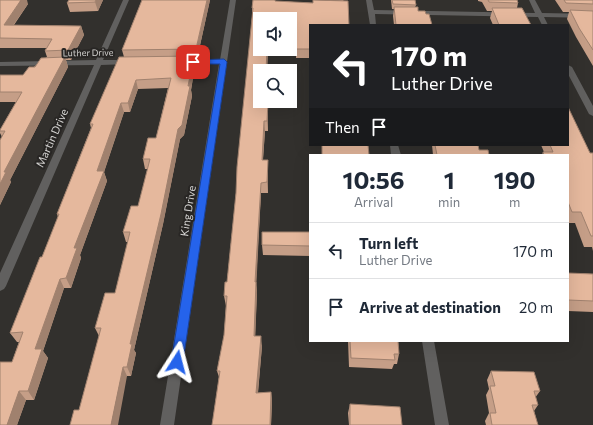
<!DOCTYPE html>
<html lang="en">
<head>
<meta charset="utf-8">
<style>
  :root { --surface:#fff; --page:#f6f6f7; --text:#1f2937; --muted:#747a83; --line:#e0e1e3 }
  body { margin:0; font-family:Commissioner,sans-serif; background:var(--page); color:var(--text); height:100vh; display:flex; flex-direction:column; font-size:15px; white-space:nowrap }
  * { box-sizing:border-box; margin:0 }
  p { font-size:13px; color:var(--muted) }
  .icon { flex:none; width:22px; height:22px; fill:none; stroke:currentColor; stroke-width:2; stroke-linecap:round; stroke-linejoin:round }
  .map { position:relative; flex:1; overflow:hidden }
  .sheet { position:absolute; left:309px; top:154px; width:260px; height:188px; display:flex; flex-direction:column; background:var(--surface); border-radius:0px; box-shadow:0 4px 16px #0002 }
  .sheet>* { flex:none }
  .banner { position:absolute; left:309px; top:24px; width:260px; height:122px; border-radius:0px; box-shadow:0 4px 16px #0002; background:#202124; color:#fff; overflow:hidden }
  .tools { position:absolute; left:253px; top:12px; display:grid; gap:8px }
  .tools a { display:grid; place-items:center; width:44px; height:44px; border-radius:0px; background:var(--surface); box-shadow:0 4px 16px #0002; font-size:20px }
  .pin { position:absolute; display:grid; place-items:center; width:34px; height:34px; color:#fff; margin:-17px; border-radius:8px; box-shadow:0 2px 6px #0006 }
  .me { position:absolute; width:44px; margin:-22px; rotate:9deg; stroke-linejoin:round; filter:drop-shadow(0 0 3px #0008) }
  .turn { display:flex; align-items:center; gap:14px; height:84px; padding:0 16px; font-size:18px }
  .turn .icon { width:52px; height:52px; stroke-width:2.5 }
  .turn b { display:block; font-size:28px; line-height:34px }
  .then { display:flex; align-items:center; height:38px; padding:0 16px; background:#0003; gap:8px; font-size:15px }
  .eta { display:flex; justify-content:space-evenly; align-items:center; height:68px; text-align:center }
  .eta b { font-size:24px; font-weight:700; line-height:28px }
  ul { padding:0; list-style:none }
  li { display:flex; align-items:center; gap:12px; height:56px; padding:0 16px; border-top:1px solid var(--line) }
  li div { flex:1 }
  li b { display:block; font-size:15px }
  li em { font-style:normal }
  .map>svg:first-child { display:block }
</style>
</head>
<body>
<div class="map">
<svg width="593" height="425" viewBox="0 0 593 425">
  <rect width="100%" height="100%" fill="#32302d"/>
  <g fill="none" stroke-linecap="round" stroke-linejoin="round">
    <path fill="#61605f" fill-rule="evenodd" d="M123,0H129L103,60H130L134,62L130,64L101,65L6,286L4,289L0,291V273L94,65L0,66V62L96,60Z
      M230,0H236L174,425H160L219,64H182L178,62L182,60H220Z
      M366,0H372L374,10L535,13L529,0H535L542,13L593,14V18L544,17L548,25H542L538,17L375,14L376,25H370Z
      M568,65L572,67L593,106V116L589,114L568,74Z
      M390,145H398L401,155H391Z
      M422,341H434L449,425H435Z"/>
  </g>
  <path fill="#c59e87" d="M0,0L28,4L14,25L81,26L84,35L71,60H66L68,67L10,180L11,182L0,205L2,137L0,133V130L16,102H0V75H23L47,57L45,51L46,48H0Z
    M103,0L98,11L70,12L67,3Z
    M142,0H210L197,59H194L195,66L191,90L192,96L184,135L180,139L163,224L134,350L136,353L131,376H127L79,410L99,336L95,328L115,293L128,242H126L123,232L138,206L148,169H145L143,159L156,138L168,88L138,89L130,112H124L104,172L107,181L80,255L81,258L71,288H64L43,351L48,358L34,400H26L17,425L12,362L19,342H17L10,333L42,257L58,217L57,214L91,128L90,124L124,57L122,50Z
    M253,0H275V1L313,3L344,0L310,25V58H296V48H290V19H260V49H268L267,71H260V101H266V102H268V131H265L263,160H268V193H261L256,282L257,292L255,336L262,346L258,393L271,392L272,401L271,425H212L219,377L217,371L224,335L226,306L224,296L227,282L236,193L252,17V8Z
    M391,0H415L416,5L415,7L418,11L426,14L432,25H394L393,16L394,9H392Z
    M478,0H517L518,3L517,8L531,25H493L490,18L492,11H487L482,2L478,1Z
    M555,0H593V66L576,37L567,19L569,12H563Z
    M432,145H478L479,150L489,155H433Z
    M541,145H568L590,153H593V251L592,247H584L575,223H568V155H542L543,152H544Z
    M310,232V256L263,255L262,245Z
    M568,273L593,274V312L568,311Z
    M348,341H398L399,354L397,364H394L392,369L349,367Z
    M491,371L540,391L535,398L538,405L534,411L538,425H486L485,421L489,413L486,395L489,389L487,380Z
    M350,404L402,425H349L348,413Z"/>
  <path fill="#a0816e" d="M21,0H27L28,4L7,34L4,25Z
    M96,0H103L98,11L95,2Z
    M207,0H210L197,59L196,49Z
    M81,26L84,35L71,60L68,50Z
    M267,49H268L267,71H266Z
    M194,56L195,66L191,90L192,96L184,135L180,139L163,224L134,350L136,353L131,376L127,367L130,344L178,129L188,86Z
    M65,57L68,67L10,180L11,182L0,205V184L4,172Z
    M136,80L138,89L130,112L128,103Z
    M268,102V131L267,121Z
    M121,103L124,112L104,172L107,181L80,255L81,258L71,288L66,278L74,248L97,171Z
    M264,121L265,131L262,171V160Z
    M268,160V193L267,182Z
    M261,183V193L256,292L255,282Z
    M60,279L64,288L43,351L48,358L34,400L28,391L35,349Z
    M256,282L257,292L255,345L254,336Z
    M261,336L262,346L257,402L256,393Z
    M123,367L127,376L118,425H111Z
    M19,391L26,400L17,425H7Z
    M271,392L272,401L271,425H270Z"/>
  <path fill="#e5b89d" stroke="#a0816e" d="M0,0H21L4,25L81,26L68,50L45,51L52,39L0,38Z
    M69,0H96L95,2L67,3Z
    M142,0H207L196,49L122,50Z
    M253,0H275V1L313,3V0L348,1L349,25H310V49H296V38H290V19H260V49H267L266,71H260V101L268,102L267,121H264L262,160H268L267,182L261,183L255,282H256L254,336H261L256,393L271,392L270,425H212L220,371H217L224,335L227,296H224L225,282H227L236,193L237,167L253,8H252Z
    M392,0H415L416,5L393,4Z
    M488,0H517L518,3L489,2Z
    M564,0H593V4L566,3Z
    M394,7H418V11H425L426,14H429L432,25H396Z
    M492,8H522L531,25H499Z
    M570,10L593,11V50L579,28Z
    M194,56L188,86H190L182,125L178,129L161,214L130,344H132L127,367H123L111,425H70L74,410H79L101,328H95L105,293H115L130,232H123L131,206H138L150,159H143L148,138H156L171,78L136,80L128,103H121L97,171H104L74,248H77L66,278L60,279L35,349H42L28,391H19L7,425H0V362H12L23,332L10,333L40,257H42L59,214H57L93,124H90L119,57Z
    M65,57L4,172H6L0,184V140L5,131H0V130L22,92H0V75H23L29,67H35L41,58Z
    M568,107L590,153H593V236H591L581,212H572L568,202V155H544L543,152H553L550,145H568Z
    M322,145H368L369,155H322Z
    M435,145H478L479,150H488L489,155H437Z
    M262,232H310V246L262,245Z
    M568,273L593,274V301L568,300Z
    M350,341H398L399,354H394L395,360L351,358Z
    M491,371L534,372L540,391H534L538,405H532L538,425H492L490,413H496L490,386H495Z
    M350,404L400,407L402,425H350Z"/>
  <path fill="#2563eb" stroke="#184099" d="M224,59L227,62L183,362L181,365L177,367L173,365L171,362L220,64H193L189,62L193,60Z"/>
  <g text-anchor="middle" stroke-width="4" stroke-linejoin="round" paint-order="stroke">
    <g font-size="9" fill="#d4d3d1" stroke="#282624">
      <text transform="translate(88 53) rotate(-1)" y="3">Luther Drive</text>
    </g>
    <g font-size="11" fill="#d4d3d1" stroke="#282624">
      <text transform="translate(52 138) rotate(-66)" y="4">Martin Drive</text>
      <text transform="translate(188 211) rotate(-81)" y="4">King Drive</text>
    </g>
  </g>
</svg>
<div class="tools">
<a><svg class="icon" aria-label="sound" viewBox="0 0 24 24"><path d="M4 9h4l5-4v14l-5-4H4zM17 9q2 3 0 6"/></svg></a>
<a><svg class="icon" aria-label="search" viewBox="0 0 24 24"><circle cx="10" cy="10" r="6"/><path d="M15 15l6 6"/></svg></a>
</div>
<div class="pin" style="left:193px;top:62px;background:#d93025"><svg class="icon" aria-label="arrive" viewBox="0 0 24 24"><path d="M6 21V4h12l-3 4 3 4H6"/></svg></div>
<svg class="me" style="left:177px;top:362px" viewBox="-20 -20 40 40"><path d="M0-17L14 15 0 8-14 15z" fill="#2563eb" stroke="#fff" stroke-width="4"/></svg>
<div class="banner">
<div class="turn"><svg class="icon" aria-label="left" viewBox="0 0 24 24"><path d="M17 20v-9H6M10 6l-5 5 5 5"/></svg><div><b>170 m</b>Luther Drive</div></div>
<div class="then">Then<svg class="icon" aria-label="arrive" viewBox="0 0 24 24"><path d="M6 21V4h12l-3 4 3 4H6"/></svg></div>
</div>
<section class="sheet">
<div class="eta">
<div><b>10:56</b><p>Arrival</p></div>
<div><b>1</b><p>min</p></div>
<div><b>190</b><p>m</p></div>
</div>
<ul>
<li><svg class="icon" aria-label="left" viewBox="0 0 24 24"><path d="M17 20v-9H6M10 6l-5 5 5 5"/></svg><div><b>Turn left</b><p>Luther Drive</p></div><em>170 m</em></li>
<li><svg class="icon" aria-label="arrive" viewBox="0 0 24 24"><path d="M6 21V4h12l-3 4 3 4H6"/></svg><div><b>Arrive at destination</b></div><em>20 m</em></li>
</ul>
</section>
</div>
</body>
</html>
